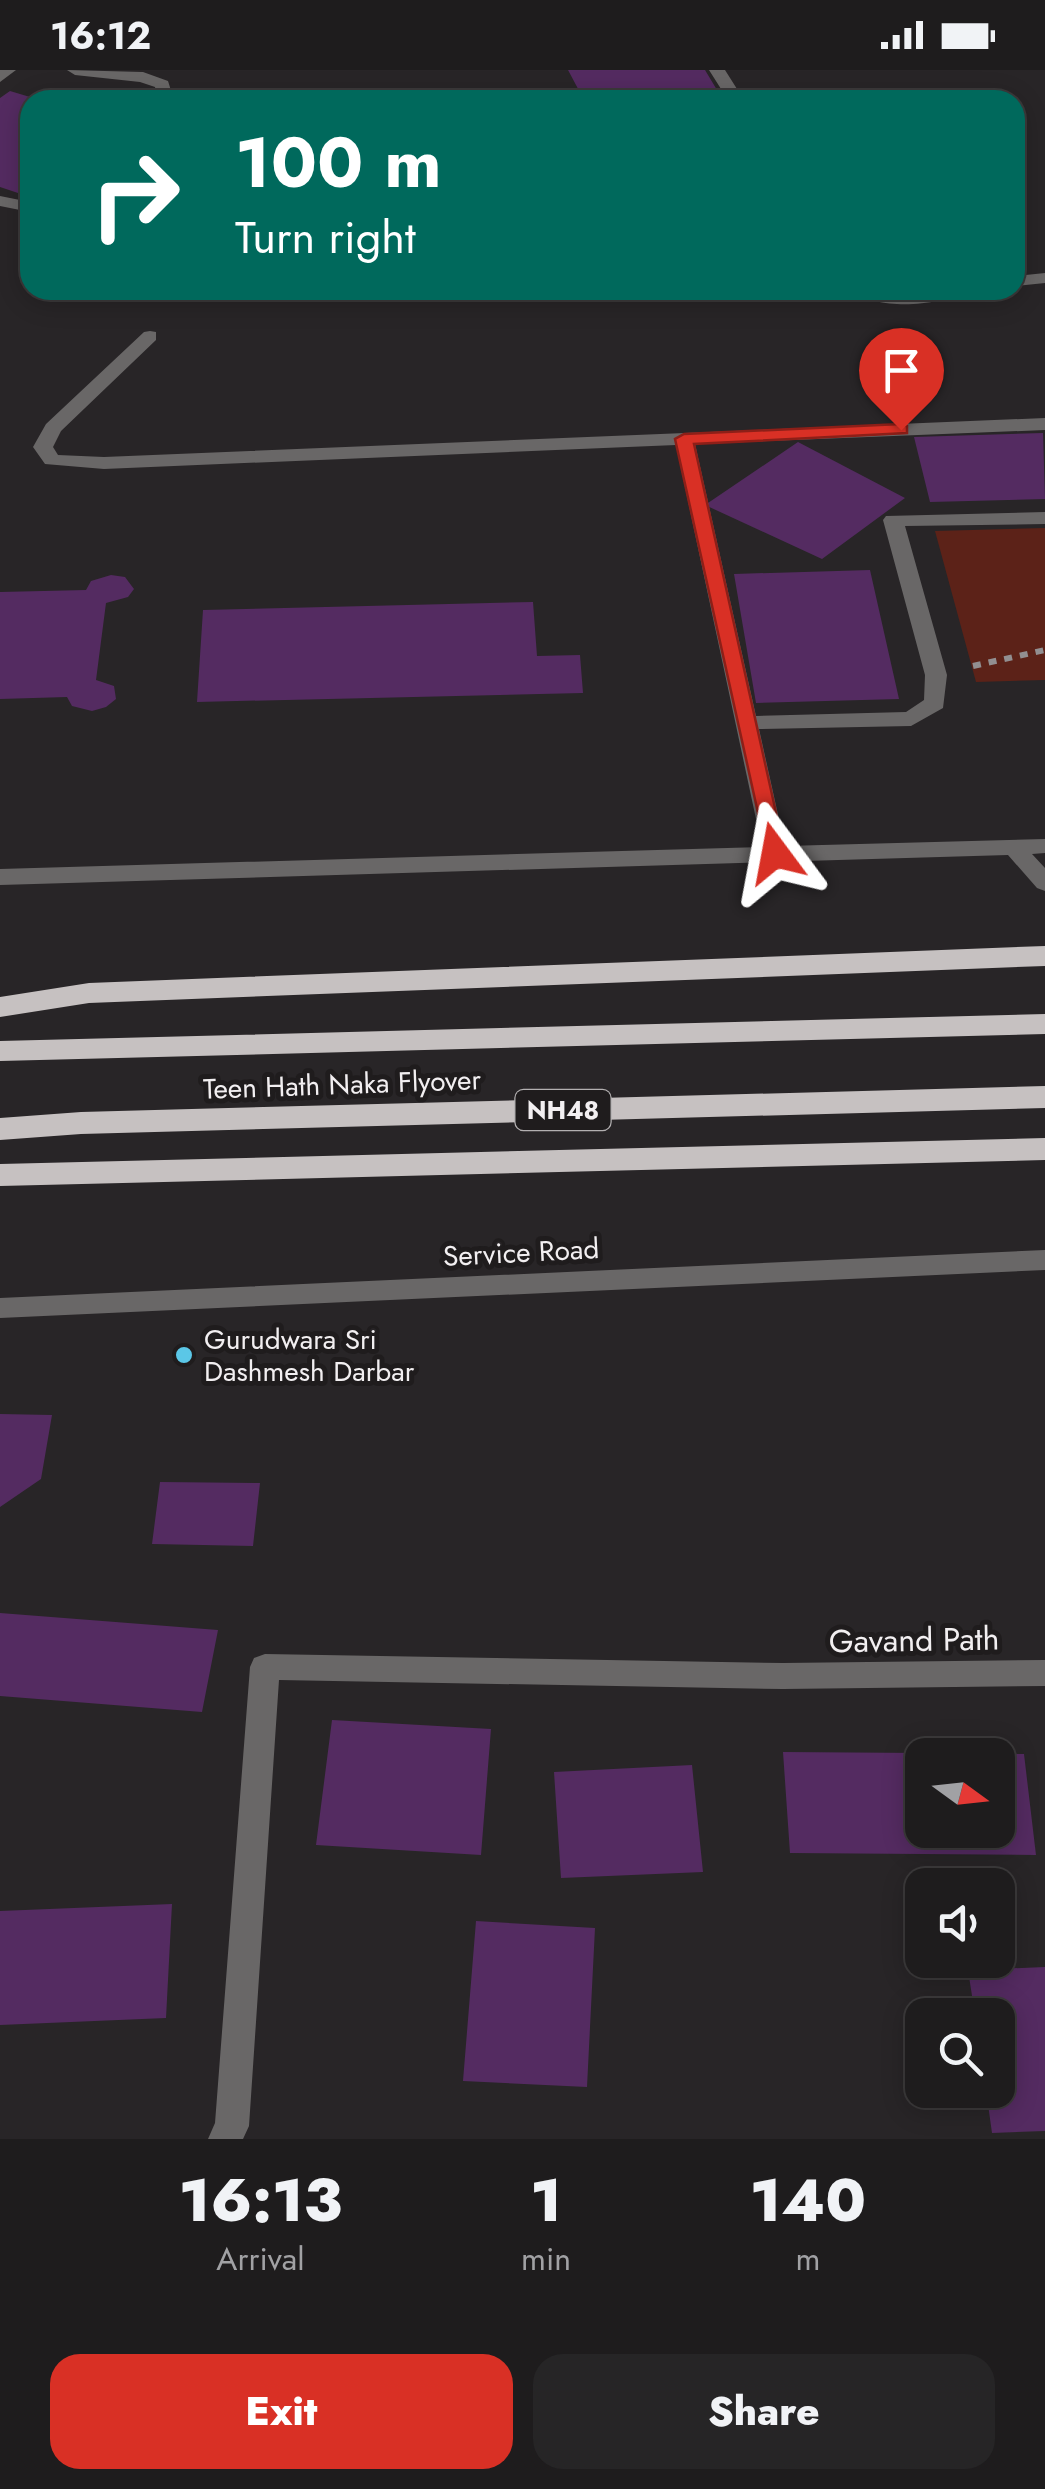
<!DOCTYPE html>
<html lang="en">
<head>
<meta charset="utf-8">
<style>
  :root { --surface:#1e1c1d; --page:#262526; --text:#f1f3f6; --muted:#a1a1a4; --line:#3c3a3b; --accent:#d93025 }
  body { margin:0; font-family:Jost,sans-serif; background:var(--page); color:var(--text); height:100vh; display:flex; flex-direction:column; font-size:38px; white-space:nowrap }
  * { box-sizing:border-box; margin:0 }
  p { font-size:32px; color:var(--muted) }
  .icon { flex:none; width:55px; height:55px; fill:none; stroke:currentColor; stroke-width:2; stroke-linecap:round; stroke-linejoin:round }
  .map { position:relative; height:2069px; overflow:hidden }
  .panel { display:flex; flex-direction:column; background:var(--surface); flex:1 }
  .panel>* { flex:none }
  .hud { position:absolute; left:20px; top:20px; width:1005px; height:210px; border-radius:30px; box-shadow:0 5px 25px #0003,0 0 0 2px var(--line); background:#00695c; color:#fff; overflow:hidden }
  .needle { width:65px; rotate:105deg }
  .fabs { position:absolute; left:905px; top:1668px; display:grid; gap:20px }
  .fabs a { display:grid; place-items:center; width:110px; height:110px; border-radius:20px; background:var(--surface); box-shadow:0 5px 25px #0003,0 0 0 2px var(--line); font-size:50px }
  .pin { position:absolute; display:grid; place-items:center; width:85px; height:85px; color:#fff; margin:-102px -42px; border-radius:50% 50% 50% 0; rotate:-45deg; box-shadow:0 0 10px #0007 }
  .pin .icon { rotate:45deg }
  .me { position:absolute; width:110px; margin:-55px; rotate:347deg; stroke-linejoin:round; filter:drop-shadow(0 0 8px #0008) }
  .turn { display:flex; align-items:center; gap:35px; height:210px; padding:0 50px; font-size:45px }
  .turn .icon { width:130px; height:130px; stroke-width:2.5 }
  .turn b { display:block; font-size:70px; line-height:85px }
  .eta { display:flex; justify-content:space-evenly; align-items:center; height:170px; text-align:center }
  .eta b { font-size:60px; font-weight:800; line-height:70px }
  .cta { display:flex; gap:20px; margin-top:auto; padding:20px 50px }
  .cta a { flex:1; height:115px; border-radius:30px; background:var(--accent); color:#fff; font-size:40px; font-weight:800; line-height:115px; text-align:center }
  .cta a+a { background:var(--page); color:var(--text) }
  .status { display:flex; justify-content:space-between; align-items:center; height:70px; padding:0 50px; background:var(--surface); direction:ltr }
  .status svg { height:28px; fill:currentColor }
  .map>svg:first-child { display:block }
</style>
</head>
<body>
<div class="status"><b>16:12</b><svg viewBox="0 0 49 12"><path d="M0 12V9h3v3zM5 12V6h3v6zM10 12V3h3v9zM15 12V0h3v12zM26 1h20v11H26zM47 4h2v5h-2z"/></svg></div>
<div class="map">
<svg width="1045" height="2069" viewBox="0 0 1045 2069">
  <rect width="100%" height="100%" fill="#282527"/>
  <path fill="#5c2218" d="M1045,458V610L976,612L935,461Z"/>
  <path fill="#542b61" d="M568,0H705L723,30H584Z
    M10,21L30,27V127L0,117V28Z
    M1043,363L1045,429L930,432L914,367Z
    M798,372L905,428L822,489L705,435Z
    M870,500L899,629L756,633L734,504Z
    M111,505L125,507L134,519L128,527L106,533L96,610L114,616L116,629L106,637L92,641L72,636L67,627L0,629V522L86,520L91,511Z
    M533,532L537,586L580,585L583,623L197,632L203,540Z
    M0,1344L52,1345L41,1409L0,1437Z
    M160,1412L260,1413L253,1476L152,1474Z
    M0,1543L218,1560L202,1642L0,1626Z
    M332,1650L491,1659L481,1785L316,1775Z
    M783,1682L922,1683V1760H998V1684H1024L1036,1785L790,1783Z
    M692,1695L703,1802L561,1808L554,1702Z
    M172,1834L166,1948L0,1955V1841Z
    M476,1851L595,1858L587,2017L463,2011Z
    M1045,1897V2061L992,2063L986,2020H998V1945H975L968,1900Z"/>
  <g fill="none" stroke-linecap="round" stroke-linejoin="round">
    <path stroke="#928f91" stroke-width="6" stroke-dasharray="8 8" stroke-linecap="butt" d="M973,596L1045,580"/>
    <path fill="#696767" fill-rule="evenodd" d="M0,0H16L0,12Z
      M67,0L143,2L168,11L174,30H158L155,17L140,12L75,5Z
      M709,0H725L744,30H728Z
      M0,126L30,132V142L0,136Z
      M1045,203V213L1015,216V206Z
      M854,220L895,224L963,220C941,237 875,241 854,220Z
      M150,261L156,262V270L61,361L53,377L58,385L104,387L1045,348V360L695,374L756,646L906,642L924,630L925,605L883,450L886,446L1045,442V454L905,456L947,605L943,638L911,656L759,659L785,776L1045,769V783L1032,784L1045,798V821L1037,818L1008,785L0,815V799L762,777L676,375L104,399L45,394L33,377L46,354L144,262Z
      M1045,1180V1200L0,1248V1228Z
      M265,1584L783,1593L1045,1590V1616L783,1619L279,1610L249,2056L243,2069H208L215,2053L250,1597L254,1588Z"/>
    <path fill="#c6c1c1" fill-rule="evenodd" d="M1045,876V896L89,933L0,947V927L89,913Z
      M1045,944V964L0,991V971Z
      M1045,1016V1038L81,1064L0,1070V1048L81,1042Z
      M1045,1068V1090L0,1116V1094Z"/>
  </g>
  <path fill="#d93025" stroke="#8d1f18" stroke-width="2.5" d="M901,354L907,356V363L694,374L785,783L775,790L768,788L675,369L684,364Z"/>
  <circle fill="#5bc7e7" stroke="#1f1c1d" stroke-width="4" cx="184" cy="1285" r="10"/>
  <g text-anchor="middle" stroke-width="10" stroke-linejoin="round" paint-order="stroke">
    <rect fill="#1f1c1d" stroke="#b3b0b1" stroke-width="2.5" x="515.5" y="1020" width="95" height="40" rx="8"/>
    <g font-size="25" font-weight="bold" fill="#f2eff1">
      <text x="563" y="1049">NH48</text>
    </g>
    <g font-size="28" fill="#f2eff1" stroke="#1f1c1d">
      <text transform="translate(342 1014) rotate(-2)" y="10">Teen Hath Naka Flyover</text>
      <text transform="translate(521 1182) rotate(-3)" y="10">Service Road</text>
    </g>
    <g font-size="28" fill="#f2eff1" stroke="#1f1c1d" text-anchor="start">
      <text x="204" y="1279">Gurudwara Sri<tspan x="204" dy="32">Dashmesh Darbar</tspan></text>
    </g>
    <g font-size="32" fill="#f2eff1" stroke="#1f1c1d">
      <text transform="translate(914 1570) rotate(-1)" y="11">Gavand Path</text>
    </g>
  </g>
</svg>
<div class="fabs">
<a><svg class="needle" viewBox="-14 -14 28 28"><path d="M0-13l5 13h-10z" fill="#e53935"/><path d="M0 13l5-13h-10z" fill="#a1a1a4"/></svg></a>
<a><svg class="icon" aria-label="sound" viewBox="0 0 24 24"><path d="M4 9h4l5-4v14l-5-4H4zM17 9q2 3 0 6"/></svg></a>
<a><svg class="icon" aria-label="search" viewBox="0 0 24 24"><circle cx="10" cy="10" r="6"/><path d="M15 15l6 6"/></svg></a>
</div>
<div class="pin" style="left:901px;top:360px;background:#d93025"><svg class="icon" aria-label="arrive" viewBox="0 0 24 24"><path d="M6 21V4h12l-3 4 3 4H6"/></svg></div>
<svg class="me" style="left:775px;top:783px" viewBox="-20 -20 40 40"><path d="M0-17L14 15 0 8-14 15z" fill="#d93025" stroke="#fff" stroke-width="4"/></svg>
<div class="hud">
<div class="turn"><svg class="icon" aria-label="right" viewBox="0 0 24 24"><path d="M7 20v-9h11M14 6l5 5-5 5"/></svg><div><b>100 m</b>Turn right</div></div>
</div>
</div>
<section class="panel">
<div class="eta">
<div><b>16:13</b><p>Arrival</p></div>
<div><b>1</b><p>min</p></div>
<div><b>140</b><p>m</p></div>
</div>
<div class="cta"><a>Exit</a><a>Share</a></div>
</section>
</body>
</html>
